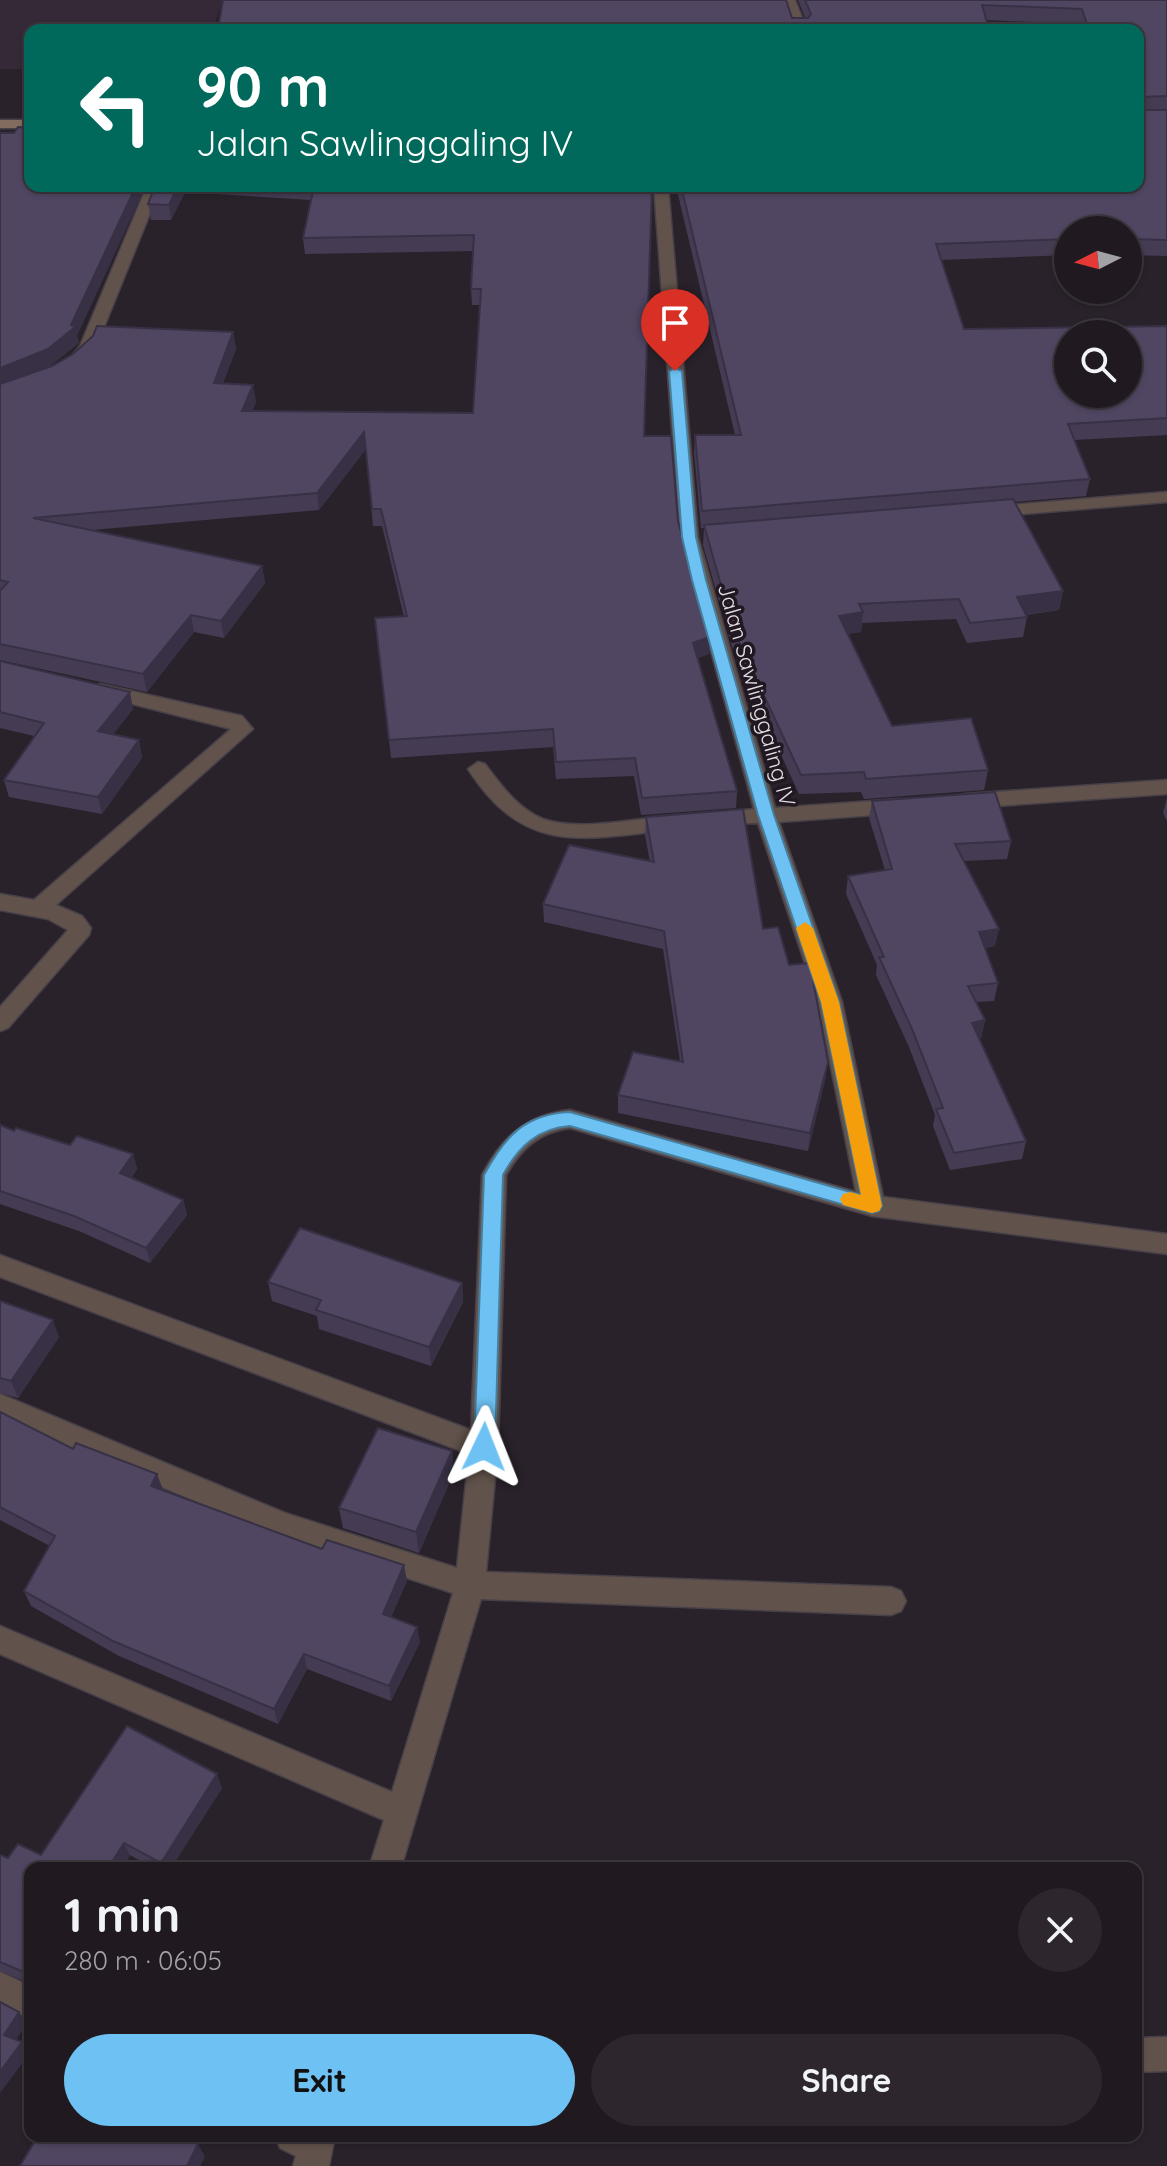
<!DOCTYPE html>
<html lang="en">
<head>
<meta charset="utf-8">
<style>
  :root { --surface:#201a20; --page:#2d272d; --text:#f1f3f6; --muted:#a2a1a5; --line:#3d383e; --accent:#6dc2f3 }
  body { margin:0; font-family:Quicksand,sans-serif; background:var(--page); color:var(--text); height:100vh; display:flex; flex-direction:column; font-size:30px; white-space:nowrap }
  * { box-sizing:border-box; margin:0 }
  p { font-size:26px; color:var(--muted) }
  .icon { flex:none; width:44px; height:44px; fill:none; stroke:currentColor; stroke-width:2; stroke-linecap:round; stroke-linejoin:round }
  .map { position:relative; flex:1; overflow:hidden }
  .details { position:absolute; left:24px; top:1862px; width:1118px; height:280px; display:flex; flex-direction:column; background:var(--surface); border-radius:16px; box-shadow:0 2px 6px #0004,0 0 0 2px var(--line) }
  .details>* { flex:none }
  .hud { position:absolute; left:24px; top:24px; width:1120px; height:168px; border-radius:16px; box-shadow:0 2px 6px #0004,0 0 0 2px var(--line); background:#00695c; color:#fff; overflow:hidden }
  .needle { width:52px; rotate:264deg }
  .controls { position:absolute; left:1054px; top:216px; display:grid; gap:16px }
  .controls a { display:grid; place-items:center; width:88px; height:88px; border-radius:50%; background:var(--surface); box-shadow:0 2px 6px #0004,0 0 0 2px var(--line); font-size:40px }
  .pin { position:absolute; display:grid; place-items:center; width:68px; height:68px; color:#fff; margin:-82px -34px; border-radius:50% 50% 50% 0; rotate:-45deg; box-shadow:0 0 8px #0007 }
  .pin .icon { rotate:45deg }
  .me { position:absolute; width:88px; margin:-44px; rotate:2deg; stroke-linejoin:round; filter:drop-shadow(0 0 6px #0008) }
  .turn { display:flex; align-items:center; gap:28px; height:168px; padding:0 40px; font-size:36px }
  .turn .icon { width:104px; height:104px; stroke-width:2.5 }
  .turn b { display:block; font-size:56px; line-height:68px }
  .round { display:grid; place-items:center; flex:none; width:84px; height:84px; border-radius:42px; background:var(--page) }
  .head { display:flex; align-items:center; justify-content:space-between; height:136px; padding:0 40px }
  h1 { font-size:48px; font-weight:800; line-height:60px }
  .button { display:flex; gap:16px; margin-top:auto; padding:16px 40px }
  .button a { flex:1; height:92px; border-radius:48px; background:var(--accent); color:#111; font-size:32px; font-weight:800; line-height:92px; text-align:center }
  .button a+a { background:var(--page); color:var(--text) }
  .map>svg:first-child { display:block }
</style>
</head>
<body>
<div class="map">
<svg width="1167" height="2166" viewBox="0 0 1167 2166">
  <rect width="100%" height="100%" fill="#2a222b"/>
  <path fill="#362937" d="M0,0H223L212,30H30V69H0Z"/>
  <g fill="none" stroke-linecap="round" stroke-linejoin="round">
    <g stroke="#484049" stroke-width="3">
      <path id="street" d="M783,0H795L807,30H793Z
        M147,186H161L96,347L81,366H69L67,362L80,346Z
        M654,186H668L698,537L775,808L901,799L908,801L912,806L908,811L901,813L779,822L842,1002L883,1197L1167,1234V1254L872,1216L570,1128C539,1132 521,1149 506,1175L498,1447L486,1572L891,1587L901,1591L906,1601L901,1611L891,1615L481,1599L401,1868H369L384,1820L0,1654V1626L392,1792L453,1593L270,1533L0,1418V1394L285,1513L457,1568L469,1454L0,1277V1255L471,1430L482,1175C502,1137 526,1115 570,1110L856,1192L818,1002L758,823L706,824L703,819L706,814L754,809L680,537Z
        M1167,492V502L987,517L978,512L987,507Z
        M100,684L242,716L253,729L56,905L82,916L91,928L89,935L8,1028L0,1031V1007L68,930L48,919L0,910V894L34,900L231,729L93,694L90,690Z
        M478,762L485,764C501,785 518,809 543,819C580,832 639,818 678,815L686,817L689,822L686,827L678,829C586,838 526,859 468,769Z
        M1167,780V794L966,808L959,806L955,801L959,796L966,794Z
        M0,1972L30,1986V2021L0,2007Z
        M1167,2037V2071L1136,2072V2038Z
        M275,2136H335L329,2166H293L296,2156L280,2148Z"/>
    </g>
    <g stroke="#484049" stroke-width="3">
      <path id="secondary" d="M0,120H30V128H0Z"/>
    </g>
    <use href="#street" fill="#61534b" fill-rule="evenodd"/>
    <use href="#secondary" fill="#826c60" fill-rule="evenodd"/>
  </g>
  <path fill="#453c54" d="M798,0H1167V256L1128,255V230H1068V255L941,260L964,329L1167,326V435L1074,440L1090,479L1086,496L1014,502L1063,591L1059,610L1026,615L1027,617L1023,637L967,643L956,619L862,623L861,632L848,634L892,726L988,770L984,790L864,799L861,792L799,794L733,650L703,545L704,528H701L694,452L695,435H735L676,186H1138V30H1081L1079,24L986,20L988,26V30H218L805,18Z
    M0,133L77,336L79,343L51,365L35,372L233,332L236,349L223,383L256,402L252,411L473,413L480,305H472L471,289L473,251L305,254L303,238L311,200L185,192L171,220H151L148,204L155,186H652L644,436L678,521L710,637L709,654L698,658L737,791L736,808L641,815L634,776L556,779L553,747L391,758L375,618L404,617L382,526H373L366,449L319,510L92,530L262,566L265,583L224,638L194,632L147,692L0,660Z
    M0,661L133,709L113,734L139,740L142,758L102,814L9,797L4,780L34,736L0,728Z
    M1167,798V821L1163,813Z
    M872,801L1011,841L1007,859L964,861L995,946L985,948L998,983L994,1001L976,1002L985,1020L981,1038H979L1026,1141L1022,1159L950,1170L933,1126L935,1115L909,1047L876,975L877,965L846,894L848,876L885,870L869,818Z
    M646,817L763,929L789,965L828,1062L825,1080L808,1151L618,1113V1095L680,1061L663,949L544,922L543,904L650,862L645,835Z
    M0,1125L14,1131L70,1145L133,1154L137,1169L131,1178L183,1200L187,1215L150,1263L79,1231L0,1204Z
    M268,1282L462,1283L463,1302L431,1366L319,1329L317,1316L272,1301Z
    M0,1301L59,1337L18,1398L0,1393Z
    M0,1413L73,1449L163,1491L407,1581L391,1617L420,1642L391,1701L307,1669L278,1724L119,1656L31,1606L24,1591L50,1546L0,1520Z
    M452,1451L454,1472L419,1553L343,1528L339,1508Z
    M222,1788L171,1868H153L130,1855L122,1868H30V2008L25,2001L24,1981L0,1971V1855L8,1858L41,1855Z"/>
  <path fill="#383145" d="M136,186H146L77,336L79,343L51,365L0,386V368L71,325Z
    M178,186H184L185,192L171,220L169,205Z
    M233,332L236,349L217,399L214,383Z
    M253,385L256,402L245,427L242,411Z
    M364,432L366,449L319,510L317,493Z
    M262,566L265,583L224,638L221,621Z
    M1063,591L1059,610L1013,616L1017,597Z
    M863,612L861,632L837,635L839,616Z
    M191,615L194,632L147,692L143,674Z
    M710,637L709,654L692,660L693,643Z
    M130,692L133,709L102,748L98,731Z
    M139,740L142,758L102,814L98,797Z
    M999,929L995,946L975,950L979,932Z
    M985,1020L981,1038L969,1040L972,1023Z
    M828,1062L825,1080L808,1151L810,1133Z
    M133,1154L137,1169L124,1188L120,1173Z
    M183,1200L187,1215L150,1263L146,1248Z
    M462,1283L463,1302L431,1366L429,1347Z
    M53,1320L59,1337L18,1398L11,1381Z
    M452,1451L454,1472L419,1553L416,1532Z
    M157,1474L163,1490L151,1486Z
    M404,1565L407,1581L385,1630L383,1614Z
    M417,1627L420,1642L391,1701L389,1686Z
    M304,1654L307,1669L278,1724L274,1709Z
    M217,1774L222,1788L171,1868H163L161,1863Z
    M124,1843L130,1855L122,1868H108Z
    M30,1994V2008L25,2001Z
    M19,2012L27,2023L12,2046L4,2035Z
    M22,2042L30,2053L0,2093V2072Z
    M198,2144L205,2157L200,2166H187Z"/>
  <path fill="#504662" stroke="#383145" stroke-width="2" fill-rule="evenodd" d="M223,0H786L792,18H808L811,14L805,0H1167V96L1141,97L1138,100L1139,110H1167V240L1128,239V230H1068V239L936,244L964,329L1167,326V418L1068,424L1090,479L702,511L695,435H741L681,186H1138V116H1140L1138,110V30H1089L1082,9L982,5L988,26H981L983,30H218ZM1068,334H1128V394H1068Z
    M18,127L30,128V186H136L71,325L75,327L48,349L0,368V133H14Z
    M155,186H178L169,205L148,204Z
    M314,186H652L644,436H671L678,521L710,637L693,643L737,791L642,798L635,758L556,762L553,729L389,740L375,618L407,616L381,509H372L364,432L317,493L33,518L262,566L221,621L191,615L143,674L0,644V591L8,582L0,580V384L52,366L73,354L93,336L97,326L233,332L214,383L253,385L242,411L473,413L481,289H471L474,235L303,238Z
    M1013,499L1063,591L1017,597L1027,617L970,623L959,599L859,604L863,612L839,616L892,726L971,718L988,770L866,779L864,772L801,775L734,631L704,525Z
    M0,661L130,692L98,731L139,740L98,797L4,780L44,723L0,712Z
    M995,792L1011,841L955,844L999,929L979,932L998,983L968,986L985,1020L972,1023L1026,1141L954,1153L936,1109L943,1108L912,1029L879,957H884L848,876L892,869L872,801Z
    M743,809L763,929L778,927L789,965L810,963L828,1062L810,1133L618,1095L633,1052L683,1062L664,931L543,904L569,845L654,862L646,817Z
    M0,1125L14,1131L16,1128L70,1145L77,1136L133,1154L120,1173L183,1200L146,1248L74,1216L0,1191Z
    M300,1228L462,1283L429,1347L316,1310L321,1300L268,1282Z
    M0,1301L53,1320L11,1381L0,1378Z
    M0,1412L73,1449L76,1443L157,1474L151,1486L322,1549L327,1540L404,1565L383,1614L417,1627L389,1686L304,1654L274,1709L113,1641L24,1591L55,1536L0,1507Z
    M378,1428L452,1451L416,1532L339,1508Z
    M127,1726L217,1774L161,1863L124,1843L108,1868H30V1994L25,2001L24,1972L0,1962V1855L8,1858L18,1844L41,1855Z
    M0,2002L19,2012L4,2035L22,2042L0,2072Z
    M38,2136H181L198,2144L187,2166H20Z"/>
  <path fill="#6dc2f3" stroke="#477e9e" stroke-width="2" d="M675,368L682,371L696,537L706,580L774,815L839,1002L882,1206L879,1211L872,1213L570,1126C538,1128 518,1147 503,1175L495,1447L492,1453L484,1456L477,1453L474,1447L484,1175C505,1136 525,1114 570,1112L861,1195L821,1002L758,815L692,580L682,537L669,371Z"/>
  <path fill="#f59e0b" d="M805,922L813,928L839,1002L882,1206L879,1211L872,1213L843,1205L840,1199L843,1194L850,1192L861,1195L821,1002L796,928Z"/>
  <g text-anchor="middle" stroke-width="7" stroke-linejoin="round" paint-order="stroke">
    <g font-size="22" fill="#e5dfe6" stroke="#211821">
      <text transform="translate(757 695) rotate(74)" y="8">Jalan Sawlinggaling IV</text>
    </g>
  </g>
</svg>
<div class="controls">
<a><svg class="needle" viewBox="-14 -14 28 28"><path d="M0-13l5 13h-10z" fill="#e53935"/><path d="M0 13l5-13h-10z" fill="#a2a1a5"/></svg></a>
<a><svg class="icon" aria-label="search" viewBox="0 0 24 24"><circle cx="10" cy="10" r="6"/><path d="M15 15l6 6"/></svg></a>
</div>
<div class="pin" style="left:675px;top:371px;background:#d93025"><svg class="icon" aria-label="arrive" viewBox="0 0 24 24"><path d="M6 21V4h12l-3 4 3 4H6"/></svg></div>
<svg class="me" style="left:484px;top:1447px" viewBox="-20 -20 40 40"><path d="M0-17L14 15 0 8-14 15z" fill="#6dc2f3" stroke="#fff" stroke-width="4"/></svg>
<div class="hud">
<div class="turn"><svg class="icon" aria-label="left" viewBox="0 0 24 24"><path d="M17 20v-9H6M10 6l-5 5 5 5"/></svg><div><b>90 m</b>Jalan Sawlinggaling IV</div></div>
</div>
<section class="details">
<div class="head"><div><h1>1 min</h1><p>280 m · 06:05</p></div><a class="round"><svg class="icon" aria-label="close" viewBox="0 0 24 24"><path d="M6 6l12 12M18 6L6 18"/></svg></a></div>
<div class="button"><a>Exit</a><a>Share</a></div>
</section>
</div>
</body>
</html>
